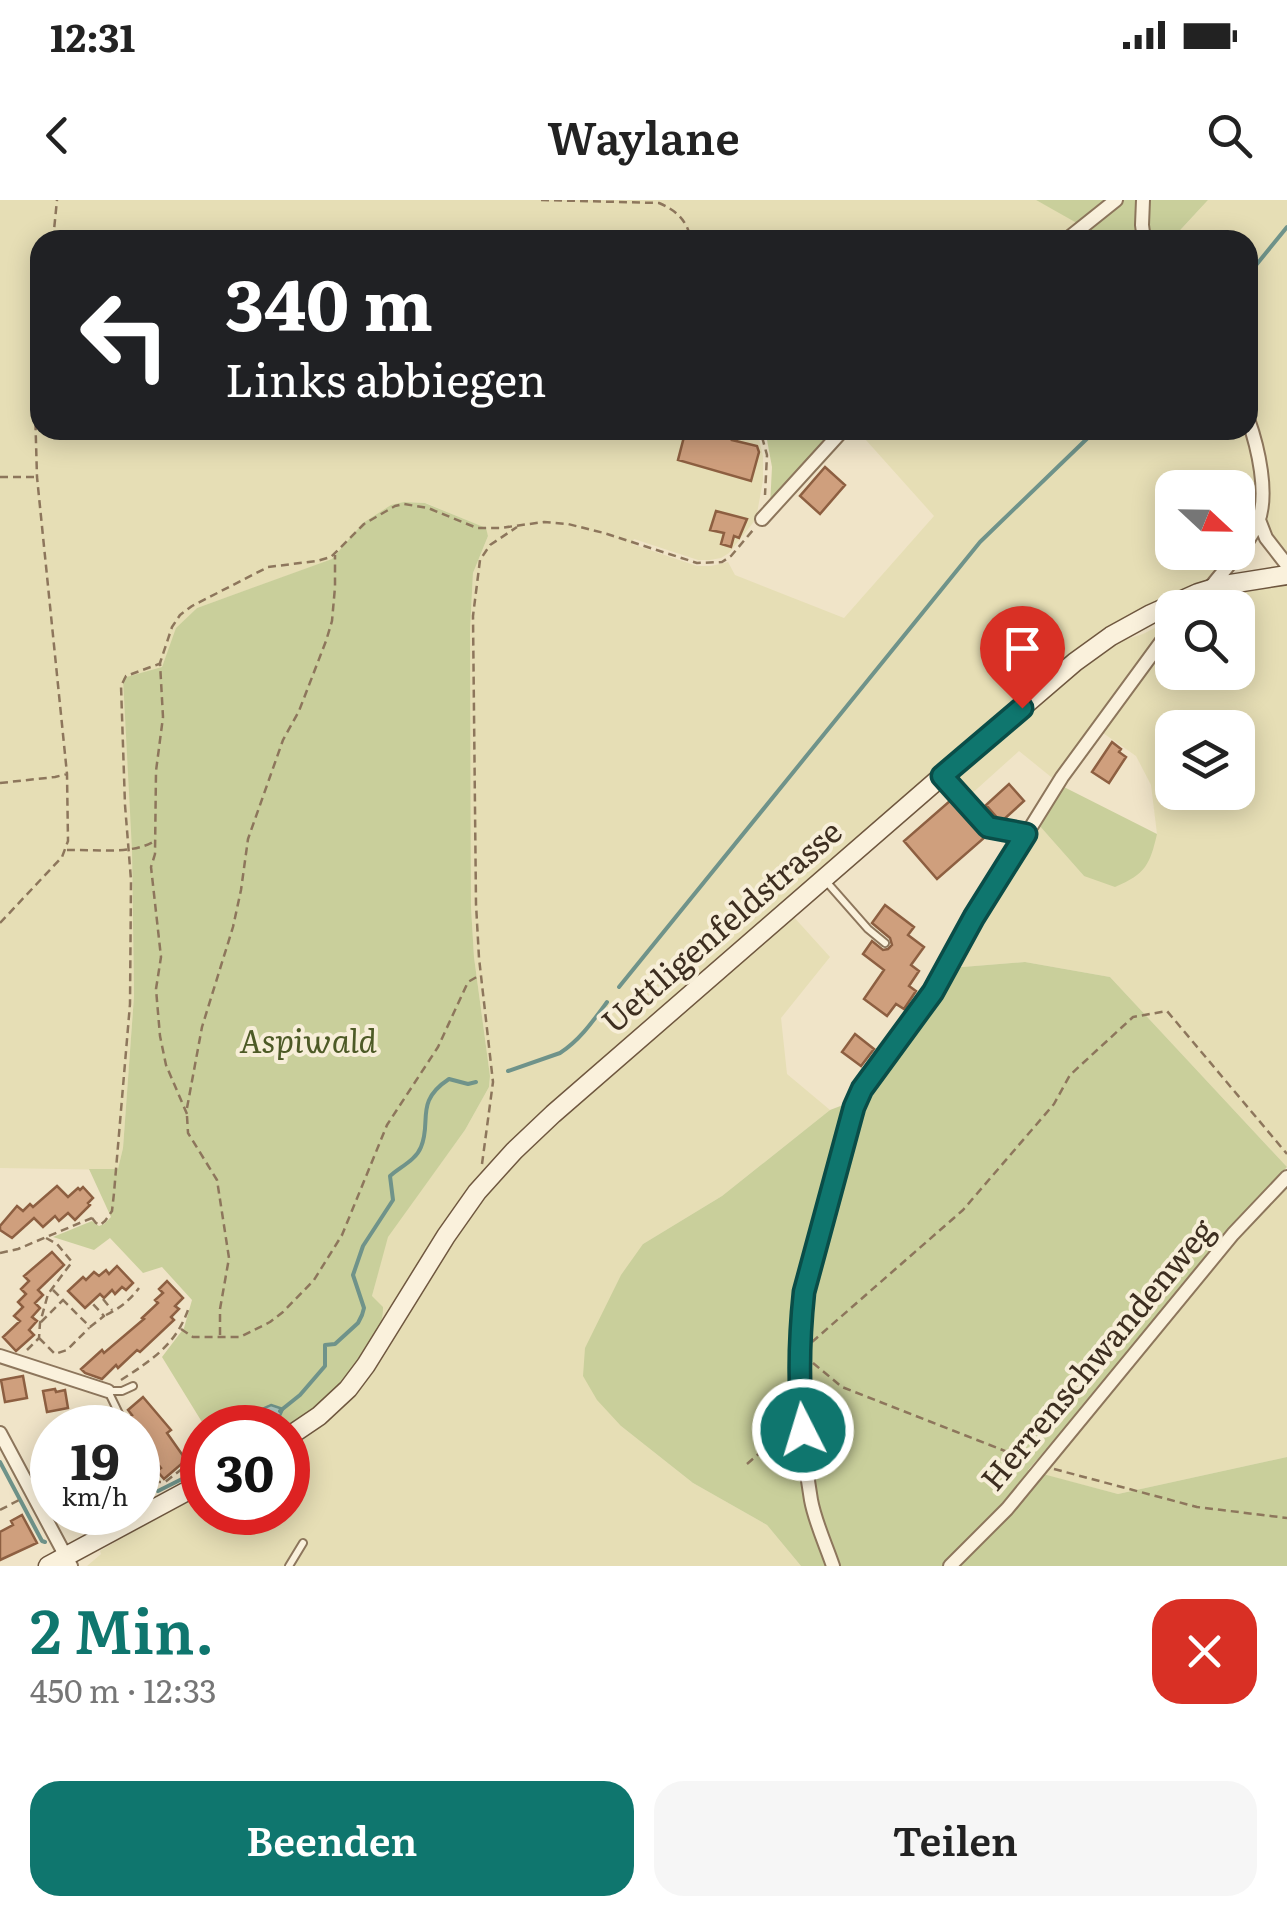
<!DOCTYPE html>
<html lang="de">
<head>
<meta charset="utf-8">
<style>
  :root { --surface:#fff; --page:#f6f6f6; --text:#222; --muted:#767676; --accent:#0f766e }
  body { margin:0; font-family:Literata,serif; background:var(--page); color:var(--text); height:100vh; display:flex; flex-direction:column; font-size:38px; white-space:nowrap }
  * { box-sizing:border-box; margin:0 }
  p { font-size:32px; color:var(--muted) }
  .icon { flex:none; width:55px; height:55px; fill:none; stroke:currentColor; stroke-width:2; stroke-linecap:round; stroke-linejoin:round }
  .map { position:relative; height:1366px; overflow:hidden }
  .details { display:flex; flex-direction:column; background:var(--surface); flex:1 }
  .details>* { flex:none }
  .banner { position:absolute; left:30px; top:30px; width:1228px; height:210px; border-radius:30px; box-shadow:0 5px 25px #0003; background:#202124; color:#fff; overflow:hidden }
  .needle { width:65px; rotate:112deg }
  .buttons { position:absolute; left:1155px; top:270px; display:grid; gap:20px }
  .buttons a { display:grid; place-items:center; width:100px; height:100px; border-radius:20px; background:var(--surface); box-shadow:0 5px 25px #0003; font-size:50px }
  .speed { position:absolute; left:30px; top:1205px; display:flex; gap:20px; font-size:50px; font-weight:700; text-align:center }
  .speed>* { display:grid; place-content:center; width:130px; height:130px; border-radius:50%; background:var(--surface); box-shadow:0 5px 25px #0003; line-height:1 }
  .speed small { font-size:25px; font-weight:400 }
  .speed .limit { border:15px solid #d22; background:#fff; color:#111 }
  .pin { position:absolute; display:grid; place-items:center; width:85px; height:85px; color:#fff; margin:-102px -42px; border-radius:50% 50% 50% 0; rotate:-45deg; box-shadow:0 0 10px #0007 }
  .pin .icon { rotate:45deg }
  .me { position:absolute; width:110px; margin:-55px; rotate:355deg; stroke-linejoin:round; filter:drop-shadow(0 0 8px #0008) }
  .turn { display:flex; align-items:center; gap:35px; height:210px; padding:0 30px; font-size:45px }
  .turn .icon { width:130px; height:130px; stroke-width:2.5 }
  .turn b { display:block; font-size:70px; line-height:85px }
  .round { display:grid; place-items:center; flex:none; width:105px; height:105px; border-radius:30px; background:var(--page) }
  .head { display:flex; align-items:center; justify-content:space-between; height:170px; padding:0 30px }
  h1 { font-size:60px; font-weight:600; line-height:75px; color:var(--accent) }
  .primary-button { display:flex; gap:20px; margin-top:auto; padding:20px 30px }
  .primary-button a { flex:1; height:115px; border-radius:30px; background:var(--accent); color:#fff; font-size:40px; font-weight:600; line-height:115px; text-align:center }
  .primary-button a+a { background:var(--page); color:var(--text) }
  .status { display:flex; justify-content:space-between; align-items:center; height:70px; padding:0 50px; background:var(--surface); direction:ltr }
  .status svg { height:28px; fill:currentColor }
  header { display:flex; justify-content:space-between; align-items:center; height:130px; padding:0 30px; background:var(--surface); font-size:45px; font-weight:600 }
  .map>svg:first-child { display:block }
</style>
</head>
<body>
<div class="status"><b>12:31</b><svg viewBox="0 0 49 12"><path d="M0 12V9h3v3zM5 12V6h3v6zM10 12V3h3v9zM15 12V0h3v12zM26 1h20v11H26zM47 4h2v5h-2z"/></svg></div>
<header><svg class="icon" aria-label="back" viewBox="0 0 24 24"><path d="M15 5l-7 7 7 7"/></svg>Waylane<svg class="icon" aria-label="search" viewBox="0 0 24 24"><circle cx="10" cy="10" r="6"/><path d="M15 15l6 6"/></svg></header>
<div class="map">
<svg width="1287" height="1366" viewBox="0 0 1287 1366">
  <rect width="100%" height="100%" fill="#f0e4c8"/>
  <path fill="#e6deb5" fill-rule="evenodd" d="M0,0H1036L1082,24L1058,40H40V230H793L763,233L759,239L763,256V280L756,319L729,353L721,358L710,360H698L634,339L632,344L697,366H711L728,362L735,375L844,418L934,316L857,230H1247L1256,268L1257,306L1250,327L1238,347V288H1172V352L1233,353L1211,378L1202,385L1149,407L550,910L378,1135L372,1096L387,1037L465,930L489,887L490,876L474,757L471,707L470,430L473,373L488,336L485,328L426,303L404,302L363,323L333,359L197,408L177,428L162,467L132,650L134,796L123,948L118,970L0,968Z
    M1208,0H1287V357L1268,331L1259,239L1248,205V40H1171Z
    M1287,381V967L1110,777L1025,762L950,768L1038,624L1084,676L1157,634L1151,585L1136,556L1093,526L1056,581L1019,551L968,597L951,578L1105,446L1143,434L1172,419V472H1238V408L1193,407L1205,397ZM1172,528H1238V592H1172Z
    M792,715L830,757L781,818L787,874L830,910L722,996L643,1044L621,1226L693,1283L767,1325L801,1366H87L101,1354L100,1351L202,1291V1312H288V1244L464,1020L518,955Z
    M1287,983V1257L1118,1294L1045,1275L1088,1215L1206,1071Z"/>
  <path fill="#c9cf9b" d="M1036,0H1208L1171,40H1107Z
    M814,230H839L770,306L772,267L767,240Z
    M404,302L425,303L486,328L488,336L473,373L470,430L471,707L474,757L490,876L489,887L465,930L388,1037L372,1096L383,1107C384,1148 327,1210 290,1226C276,1232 224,1227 205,1227L162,1157L184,1128L192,1100L162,1067L143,1073L110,1038L94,1050L53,1037L92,1021L99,1026L104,1024L111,1017L89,969H118L123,948L134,796L132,650L123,478L162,467L176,428L197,408L332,359L363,323L391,305Z
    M1062,586L1157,634C1150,664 1146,674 1115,687L1084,676L1038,624Z
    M1025,762L1110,777L1287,967L1214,1049L1152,1129L1028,1270L1118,1294L1287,1257V1366H801L767,1325L693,1283L621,1226L597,1200L583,1176L585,1148L621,1075L643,1044L722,996L830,910L851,902L950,768Z"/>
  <path fill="#a9c4bc" stroke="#6f938a" stroke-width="2.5" d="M271,1205L283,1209L278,1220L270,1227H231L237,1220Z"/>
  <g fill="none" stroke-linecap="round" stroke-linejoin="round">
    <path stroke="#6f938a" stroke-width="4" d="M1248,75L1287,27
      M619,787L980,342L1096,230
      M508,871L560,853C580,840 593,821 607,802
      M280,1211L300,1195L325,1166V1145L335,1144L358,1123L362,1115L364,1108L353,1075L363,1046L393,1000L390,976C400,967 416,960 421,947C432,921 414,902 449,879L468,884L476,882
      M0,1262L42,1341L45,1342
      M158,1291L184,1278L202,1263
      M89,1328L119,1312"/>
  </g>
  <path fill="#cf9f7d" stroke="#8d5f41" stroke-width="2.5" d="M705,230H735L732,240L757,246L759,252L751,281L678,260L685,233L701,236Z
    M825,267L845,285L820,314L800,296Z
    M716,311L747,319L739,338L734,336L731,347L721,344L724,333L710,330Z
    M1112,542L1121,549L1119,552L1126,557L1109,583L1092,572Z
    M1009,584L1024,601L1001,622L986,605Z
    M951,600L984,638L937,679L904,641Z
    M885,705L914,727L908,735L924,747L911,765L919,771L909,786L916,791L904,809L896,804L887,816L864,799L884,770L863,754L872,741L883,750L888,749L892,745L890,738L872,723Z
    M855,834L874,849L861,866L842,852Z
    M57,986L68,997L78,988L80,990L83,987L93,998L88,1003L90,1005L75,1020L68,1013L59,1021L55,1016L43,1027L34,1018L12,1038L0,1030V1026L17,1006L23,1011L30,1004L33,1007Z
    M52,1052L64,1065L38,1090L43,1095L35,1103L40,1108L32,1117L37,1121L29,1130L34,1135L16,1151L3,1137L20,1121L14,1116L23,1107L18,1102L26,1094L21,1089L29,1081L24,1076Z
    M117,1066L133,1083L126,1090L122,1087L115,1094L112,1090L104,1098L100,1094L85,1108L68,1091L83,1077L86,1080L94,1072L99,1076L106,1070L109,1074Z
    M167,1081L183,1098L175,1106L179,1109L171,1117L174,1120L140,1152L137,1150L118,1168L116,1165L102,1179L85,1173L81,1169L102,1150L104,1153L144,1119L142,1118L158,1103L155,1100L163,1093L159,1089Z
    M23,1176L27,1198L5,1202L1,1180Z
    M55,1189L56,1192L65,1190L68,1208L47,1212L43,1191Z
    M143,1197L171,1230L167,1233L186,1260L164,1279L157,1271L161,1268L150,1254L153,1251L141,1237L145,1234L130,1216L132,1215L128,1210Z
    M22,1315L37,1343L0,1360V1332L13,1325L11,1321Z"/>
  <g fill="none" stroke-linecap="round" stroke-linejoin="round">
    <g stroke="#8d765c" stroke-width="10">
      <path id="service" d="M945,579L988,627L1025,634
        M824,679L868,729L885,743
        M126,1228L108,1191H122L133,1186
        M138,1276L154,1308
        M289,1366L303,1343"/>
    </g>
    <g stroke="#8d765c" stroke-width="16">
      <path id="minor" d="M1143,0L1142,25L1144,40
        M1075,35L1095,40
        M1066,40L1116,0
        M762,319L843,230
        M1259,320L1266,338L1287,365
        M1210,388C1226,367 1248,346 1258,322C1269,294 1258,247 1248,219
        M0,1156L108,1191
        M0,1233L71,1366
        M833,1366C826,1345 815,1322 811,1300C799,1232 796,1161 804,1092L854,907L862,889L933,792L975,717L1062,577L1172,427
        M950,1366L1007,1309L1233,1034L1287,977"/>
    </g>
    <g stroke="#6f573f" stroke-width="21">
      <path id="secondary" d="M288,1237L319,1216L348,1189L366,1165L446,1036L477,992L514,951L553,914L942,576L1075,462L1111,436L1151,414L1198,393L1224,385L1287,375
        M48,1366L202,1283"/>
    </g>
    <path stroke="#8d765c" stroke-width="2.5" stroke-dasharray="8 5" stroke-linecap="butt" d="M541,0L659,3C677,11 687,20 691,40
      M53,40L57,0
      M751,230L762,237L807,230
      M762,237L767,255L765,295
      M0,277H35
      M0,583L55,577L67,574
      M67,650C93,649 130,655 153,642
      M0,723L62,657L68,641L67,574L37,277L34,172L40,117
      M187,908L202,827L233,727L241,690L248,639L283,540L299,511L326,441L332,421L335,387V355
      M187,914L166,865L160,836L156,789L161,757L151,667L155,654L156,571L163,517L160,463L172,427L180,415L192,406L268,367L317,361L331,357L364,324L395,306L404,304L428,308L477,328H500L544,322L568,324L604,333L697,363L722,362L731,356L753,330
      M187,916L188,933L217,980L229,1058L220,1109V1137
      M482,964L493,882L479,758L476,704L473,416L480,360L490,345L517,327
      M92,1018L96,1023L100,1025L105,1021L112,1011L114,993L130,804L131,680L125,605L121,486L126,476L159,464
      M0,1053L18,1049L82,1022L92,1018L90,1013
      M53,1090L90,1127L104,1116L92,1103
      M103,1099L112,1110
      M106,1115C120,1108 129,1101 139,1088
      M41,1122L63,1100
      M181,1129L193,1137H240L270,1122L283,1112L314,1080L342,1035L387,925L438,847L468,782L480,775
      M39,1138L55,1154L67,1150L89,1128
      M812,1142L963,1010L1054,904L1070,875L1133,817L1167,811L1287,954
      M27,1150L39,1138L40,1123L48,1094L72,1062L57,1044L46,1038
      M813,1163L842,1187L1028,1260
      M121,1180C152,1160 177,1144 189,1107
      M138,1249L152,1283
      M747,1264L763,1250L787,1212
      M1054,1269L1197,1307L1287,1318
      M153,1282H165L196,1258L194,1248
      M0,1310L21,1299
      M84,1330L82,1326L107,1312"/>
    <use href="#service" stroke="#faf1dc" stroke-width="6"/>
    <use href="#minor" stroke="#faf1dc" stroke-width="12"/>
    <use href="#secondary" stroke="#faf1dc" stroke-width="18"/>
  </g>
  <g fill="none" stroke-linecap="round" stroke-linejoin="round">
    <g stroke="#0a4d48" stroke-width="25">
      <path id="route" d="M803,1230C798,1184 799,1139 804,1092L854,907L862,889L933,792L974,717L1026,634L988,627L942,576L1022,508"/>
    </g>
    <use href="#route" stroke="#0f766e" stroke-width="18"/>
  </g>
  <g text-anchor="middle" stroke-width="8" stroke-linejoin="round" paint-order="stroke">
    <g font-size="32" fill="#3d2e20" stroke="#f7eed8">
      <text transform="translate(722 727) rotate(-41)" y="11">Uettligenfeldstrasse</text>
      <text transform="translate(1098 1155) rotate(-50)" y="11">Herrenschwandenweg</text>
    </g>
    <g font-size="32" font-style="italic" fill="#4d5a26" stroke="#f7eed8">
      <text x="308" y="853">Aspiwald</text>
    </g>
  </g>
</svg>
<div class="buttons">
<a><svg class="needle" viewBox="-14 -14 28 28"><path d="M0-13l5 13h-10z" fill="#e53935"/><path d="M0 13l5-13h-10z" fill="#767676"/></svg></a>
<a><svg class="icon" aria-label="search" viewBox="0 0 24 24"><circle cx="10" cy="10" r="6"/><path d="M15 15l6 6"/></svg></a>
<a><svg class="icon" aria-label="layers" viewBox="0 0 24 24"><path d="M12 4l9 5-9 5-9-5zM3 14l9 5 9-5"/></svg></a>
</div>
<div class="speed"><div>19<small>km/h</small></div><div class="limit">30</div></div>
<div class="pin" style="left:1022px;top:508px;background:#d93025"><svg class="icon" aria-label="arrive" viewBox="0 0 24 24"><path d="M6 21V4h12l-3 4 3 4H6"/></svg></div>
<svg class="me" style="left:803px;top:1230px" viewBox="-20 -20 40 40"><circle r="17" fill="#0f766e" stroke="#fff" stroke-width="3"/><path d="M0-11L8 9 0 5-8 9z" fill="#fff"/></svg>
<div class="banner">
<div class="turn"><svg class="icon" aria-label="left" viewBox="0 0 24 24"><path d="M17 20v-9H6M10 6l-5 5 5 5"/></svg><div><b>340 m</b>Links abbiegen</div></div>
</div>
</div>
<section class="details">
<div class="head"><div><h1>2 Min.</h1><p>450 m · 12:33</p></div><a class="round" style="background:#d93025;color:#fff"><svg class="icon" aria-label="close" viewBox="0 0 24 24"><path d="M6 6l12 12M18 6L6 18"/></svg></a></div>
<div class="primary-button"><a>Beenden</a><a>Teilen</a></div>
</section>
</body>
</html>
